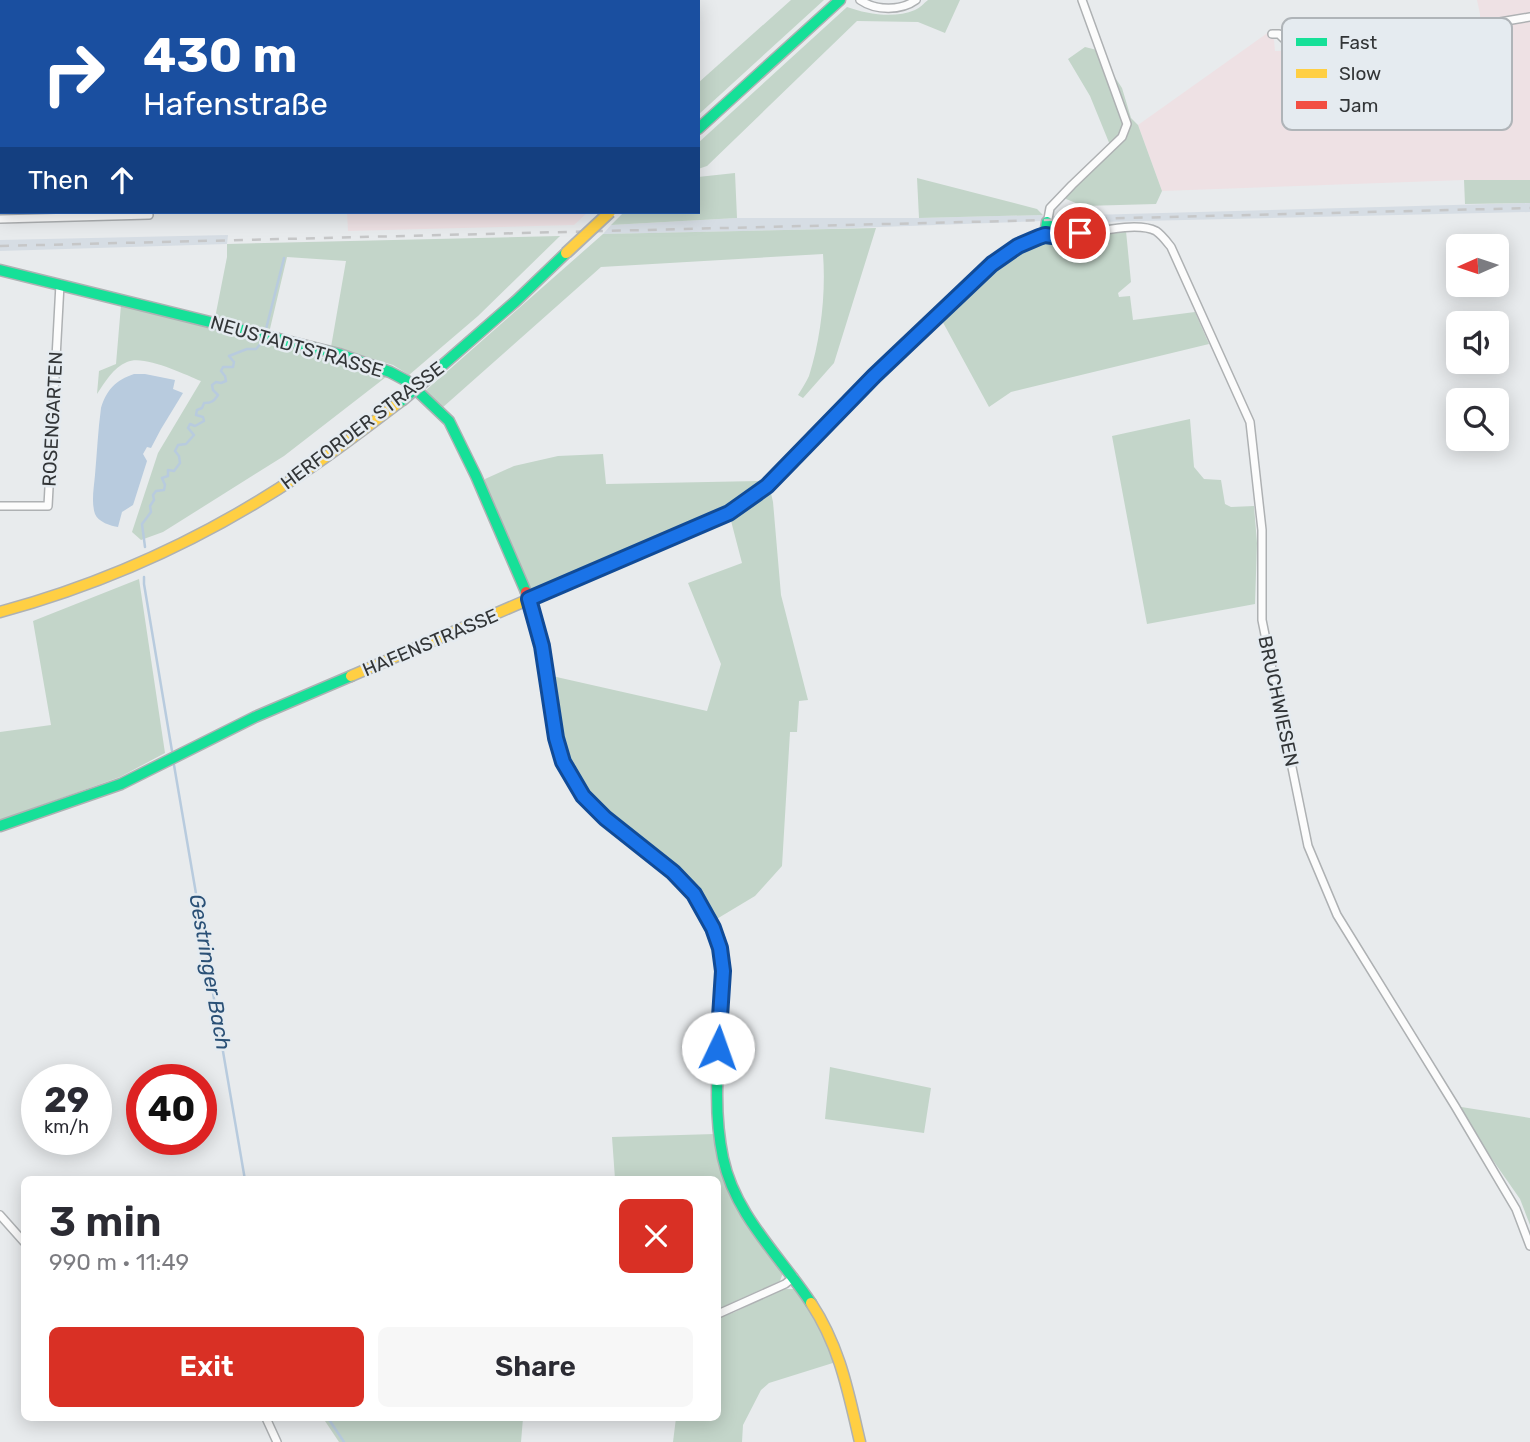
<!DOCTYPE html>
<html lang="en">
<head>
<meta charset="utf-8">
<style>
  :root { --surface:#fff; --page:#f7f7f7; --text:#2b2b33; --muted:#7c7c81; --accent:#d93025 }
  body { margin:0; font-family:Rubik,sans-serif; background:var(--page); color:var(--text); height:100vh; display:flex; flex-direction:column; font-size:26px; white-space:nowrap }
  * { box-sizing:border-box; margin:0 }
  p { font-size:23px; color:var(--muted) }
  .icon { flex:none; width:38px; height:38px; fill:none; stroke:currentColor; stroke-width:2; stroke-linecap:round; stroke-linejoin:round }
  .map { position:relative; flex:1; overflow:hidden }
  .drawer { position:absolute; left:21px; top:1176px; width:700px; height:245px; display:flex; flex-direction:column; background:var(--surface); border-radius:10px; box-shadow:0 4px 18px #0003 }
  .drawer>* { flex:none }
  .guide { position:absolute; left:0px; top:0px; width:700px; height:214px; box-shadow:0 4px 18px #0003; background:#1a4fa0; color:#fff; overflow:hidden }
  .needle { width:46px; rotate:267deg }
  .buttons { position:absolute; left:1446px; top:234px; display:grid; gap:14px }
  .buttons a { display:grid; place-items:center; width:63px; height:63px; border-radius:10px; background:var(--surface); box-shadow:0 4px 18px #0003; font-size:35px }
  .speed { position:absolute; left:21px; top:1064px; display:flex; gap:14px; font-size:35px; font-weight:700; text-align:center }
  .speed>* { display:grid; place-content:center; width:91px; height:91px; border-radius:50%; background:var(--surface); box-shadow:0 4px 18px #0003; line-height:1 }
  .speed small { font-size:18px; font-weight:400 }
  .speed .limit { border:10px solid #d22; background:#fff; color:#111 }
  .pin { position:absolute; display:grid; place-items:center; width:60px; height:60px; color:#fff; margin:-30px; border:4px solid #fff; border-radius:50%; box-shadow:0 2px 7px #0007 }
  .me { position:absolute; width:77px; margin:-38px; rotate:3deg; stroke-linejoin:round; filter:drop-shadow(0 0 5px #0008) }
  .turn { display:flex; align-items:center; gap:24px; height:147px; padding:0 28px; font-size:32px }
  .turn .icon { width:91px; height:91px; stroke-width:2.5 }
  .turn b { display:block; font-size:49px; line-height:60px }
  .then { display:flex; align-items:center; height:66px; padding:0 28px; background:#0003; gap:14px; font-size:26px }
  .round { display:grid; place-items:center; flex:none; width:74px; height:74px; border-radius:10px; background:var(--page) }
  .overview { display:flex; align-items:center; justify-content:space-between; height:119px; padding:0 28px }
  h1 { font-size:42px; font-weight:600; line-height:52px }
  .action { display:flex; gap:14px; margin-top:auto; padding:14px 28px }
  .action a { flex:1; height:80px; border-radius:10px; background:var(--accent); color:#fff; font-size:28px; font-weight:600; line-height:80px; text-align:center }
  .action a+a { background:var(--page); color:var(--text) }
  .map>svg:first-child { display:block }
</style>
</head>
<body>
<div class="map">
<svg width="1530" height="1442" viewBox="0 0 1530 1442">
  <rect width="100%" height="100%" fill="#e8ebed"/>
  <path fill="#eee1e4" d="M1477,0H1530V180H1464L1162,191L1138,125L1273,29L1275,51L1316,50L1328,39L1480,32V14Z
    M347,212H588L574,225L348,231Z"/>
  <path fill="#d6dde4" d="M1530,203V212L1054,223L1053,216Z
    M1043,215V221L826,229L603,234L611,225L737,218H919Z
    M228,235L227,244L0,251V240Z"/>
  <path fill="#c3d5c9" d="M791,0H824L698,115V83Z
    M928,0H960L945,33L918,22L857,21L707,166L698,169V143L847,7C867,14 894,19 915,10C920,8 924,3 928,0Z
    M1085,47L1097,50L1122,88L1131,118L1138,125L1162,191L1156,204L1083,206L1066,199L1062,190L1110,145L1090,96L1068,59Z
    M735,173L737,218L611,225L624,212H698V177Z
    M917,178L1037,209L1043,215L919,218Z
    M1464,180H1530V203L1465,204Z
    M876,228L834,363L803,398L798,395C802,389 806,382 809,376C821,338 826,293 823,254L601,267L442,408L425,391L603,234Z
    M1126,231L1131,282L1118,293L1119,297L1130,296L1133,320L1195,312L1209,344L1011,392L989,407L940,317L996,265L1021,248L1035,242L1069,240L1101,233Z
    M560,236L478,316L409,375L393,365L331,347L346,261L287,257L269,333L215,318L227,257V244Z
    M121,305C211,326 297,349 386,377L284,456L163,532L141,540L132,532L158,453L201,381C184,374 143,354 127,362C113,368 105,382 97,394L99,371L116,364Z
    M1190,419L1194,467L1204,479L1221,480L1225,504L1231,507L1254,506L1257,543L1255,604L1147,624L1112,436Z
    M603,454L606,484L759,481L727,508L530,596L486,492L485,479L514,466L558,456Z
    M770,489L773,502L781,595L808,700L799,701L797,732H790L782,866L755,896L715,920C703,900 690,881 672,865C640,837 583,800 567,761C557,738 556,702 552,676L707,711L721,664L688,583L742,563L730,517Z
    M139,579L165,753L120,777L0,820V732L51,725L33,621Z
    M830,1067L931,1088L924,1133L825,1119Z
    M1455,1106L1530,1118V1225L1520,1199Z
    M715,1134L719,1165L743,1218L784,1270L780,1281L718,1309V1180L615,1179L612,1137Z
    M782,1289H797L818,1321L836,1362L769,1383L761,1390L743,1425L742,1442H673L676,1418H718V1318L735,1312Z
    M323,1418H523L521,1442H339Z"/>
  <path fill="#b8cbde" d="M134,374H145L175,380L173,389L183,393L161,429L151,448L147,447L143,454L147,461L134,502L133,505L122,512L118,527C111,526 98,522 95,514C91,502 94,487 95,475C97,452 98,430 101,408C107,389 116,380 134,374Z"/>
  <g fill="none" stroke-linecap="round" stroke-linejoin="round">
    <path stroke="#b8cbde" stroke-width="2.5" d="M493,2V0
      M266,329L284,258
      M145,547L142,524L151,512L150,506L154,500L153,495L156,491L164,490L165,485L162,478L168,476V470L174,471L180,463L179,456L175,451L178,445L186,444L194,435L188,428L190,424L195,426L204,421L203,417L196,415L197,410L202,408L204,403C212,403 214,401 218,395L213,390L212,385L216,382L221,383L226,381L225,376L221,371L223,367H233L234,362L229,356L247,349H256L262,342
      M144,577V584L172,751
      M174,765L245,1180
      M328,1418L344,1442"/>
    <g stroke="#aeb1b3" stroke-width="10">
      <path id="street" d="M860,0C876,11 901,11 916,0
        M61,2V0
        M1272,34H1279L1284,39H1310L1319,32L1488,24L1530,17
        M0,166H2
        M0,219L149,215
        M1048,219L1050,208L1072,185L1122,137L1127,124L1082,0
        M1045,235C1050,236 1056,237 1062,237C1085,235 1135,220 1156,231C1162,235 1167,242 1171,247L1250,422L1262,530V620L1308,846L1337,915L1455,1106L1516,1209L1530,1246
        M0,506H48L60,284
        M0,1215L24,1242
        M718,1314L785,1284L794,1277
        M266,1418L277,1442"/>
    </g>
    <g stroke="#aeb1b3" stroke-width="13">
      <path id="fast" d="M698,129L840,0
        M0,270L339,354L390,372L407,381L449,421L476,476L526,592
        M429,377L516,301L566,253
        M782,471L874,376L992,264L1018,246L1045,235L1047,222
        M0,826L121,784L255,717L351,676
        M704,913C710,924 716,934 719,946C725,969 722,993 721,1015C718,1063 713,1111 723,1158C735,1215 780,1256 811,1303"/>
    </g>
    <g stroke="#aeb1b3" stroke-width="13">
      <path id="slow" d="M0,612C107,583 209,536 301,474C336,451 368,426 401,401
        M351,676L729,513L767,486L782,471
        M811,1303C840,1347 848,1391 860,1442"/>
    </g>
    <g stroke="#aeb1b3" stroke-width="13">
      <path id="jam" d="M526,592L542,646L556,738L563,762L583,796L605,818L673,872L693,894L704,913"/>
    </g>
    <use href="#street" stroke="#fcfcfc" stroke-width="7"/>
    <use href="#fast" stroke="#16e098" stroke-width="10"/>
    <use href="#slow" stroke="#ffcf43" stroke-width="10"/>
    <use href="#jam" stroke="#f24e42" stroke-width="10"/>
    <path stroke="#c6c7c8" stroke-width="2.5" stroke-dasharray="9 9" stroke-linecap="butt" d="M0,246L1530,208"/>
    <g stroke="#aeb1b3" stroke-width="14" stroke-linecap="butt">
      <path id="fast-bridge" d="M401,401L429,377"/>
    </g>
    <g stroke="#aeb1b3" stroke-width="14" stroke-linecap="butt">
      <path id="slow-bridge" d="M566,253L610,212"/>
    </g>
    <use href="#fast-bridge" stroke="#16e098" stroke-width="10"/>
    <use href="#slow-bridge" stroke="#ffcf43" stroke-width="10"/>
  </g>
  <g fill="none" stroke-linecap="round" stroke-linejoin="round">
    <g stroke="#114b97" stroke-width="18">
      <path id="route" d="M718,1048L723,971L720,948L713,928L694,894L673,872L605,818L583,796L563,762L556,738L542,646L529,599L729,513L767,486L874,376L992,264L1018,246L1039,237L1045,235L1060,237L1080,233"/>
    </g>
    <use href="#route" stroke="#1a73e8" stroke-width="12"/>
  </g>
  <g text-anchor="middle" stroke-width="5" stroke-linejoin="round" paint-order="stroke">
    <g font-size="19" fill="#323537" stroke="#e5ebf0">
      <text transform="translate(297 346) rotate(16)" y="7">NEUSTADTSTRASSE</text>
      <text transform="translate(52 419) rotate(-87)" y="7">ROSENGARTEN</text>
      <text transform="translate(362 425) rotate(-37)" y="7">HERFORDER STRASSE</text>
      <text transform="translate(430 642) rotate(-23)" y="7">HAFENSTRASSE</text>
      <text transform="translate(1279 701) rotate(78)" y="7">BRUCHWIESEN</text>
    </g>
    <g font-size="21" font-style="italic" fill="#2a5076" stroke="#e5ebf0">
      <text transform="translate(210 972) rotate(80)" y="7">Gestringer Bach</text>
    </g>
  </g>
  <rect x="1282" y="18" width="230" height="112" rx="10" fill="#e5ebf0" stroke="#afb4b8" stroke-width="2"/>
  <rect x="1296" y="38" width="31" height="8" fill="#16e098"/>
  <rect x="1296" y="69" width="31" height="9" fill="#ffcf43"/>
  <rect x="1296" y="101" width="31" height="8" fill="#f24e42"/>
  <g font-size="19" fill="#323537">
    <text x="1339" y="49">Fast</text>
    <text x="1339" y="80">Slow</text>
    <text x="1339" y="112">Jam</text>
  </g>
</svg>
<div class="buttons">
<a><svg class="needle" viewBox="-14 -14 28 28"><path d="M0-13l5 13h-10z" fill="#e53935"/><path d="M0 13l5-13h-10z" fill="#7c7c81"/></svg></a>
<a><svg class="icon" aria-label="sound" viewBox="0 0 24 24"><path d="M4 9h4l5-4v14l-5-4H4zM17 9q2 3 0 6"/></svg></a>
<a><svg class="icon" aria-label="search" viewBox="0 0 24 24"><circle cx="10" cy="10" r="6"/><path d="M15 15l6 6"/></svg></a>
</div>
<div class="speed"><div>29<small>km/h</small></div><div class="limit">40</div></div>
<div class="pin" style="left:1080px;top:233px;background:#d93025"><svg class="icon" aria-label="arrive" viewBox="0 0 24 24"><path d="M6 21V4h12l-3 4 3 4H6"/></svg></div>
<svg class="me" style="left:718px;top:1048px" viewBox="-20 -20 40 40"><circle r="19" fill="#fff"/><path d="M0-13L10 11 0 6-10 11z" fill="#1a73e8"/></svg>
<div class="guide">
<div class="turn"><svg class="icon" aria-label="right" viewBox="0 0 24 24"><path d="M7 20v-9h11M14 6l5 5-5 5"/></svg><div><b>430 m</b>Hafenstraße</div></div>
<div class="then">Then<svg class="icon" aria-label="ahead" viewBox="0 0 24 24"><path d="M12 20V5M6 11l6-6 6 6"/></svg></div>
</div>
<section class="drawer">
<div class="overview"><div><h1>3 min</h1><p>990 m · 11:49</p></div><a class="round" style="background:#d93025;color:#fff"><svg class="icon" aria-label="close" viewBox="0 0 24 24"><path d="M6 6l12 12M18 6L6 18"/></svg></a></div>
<div class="action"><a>Exit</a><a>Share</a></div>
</section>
</div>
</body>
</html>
